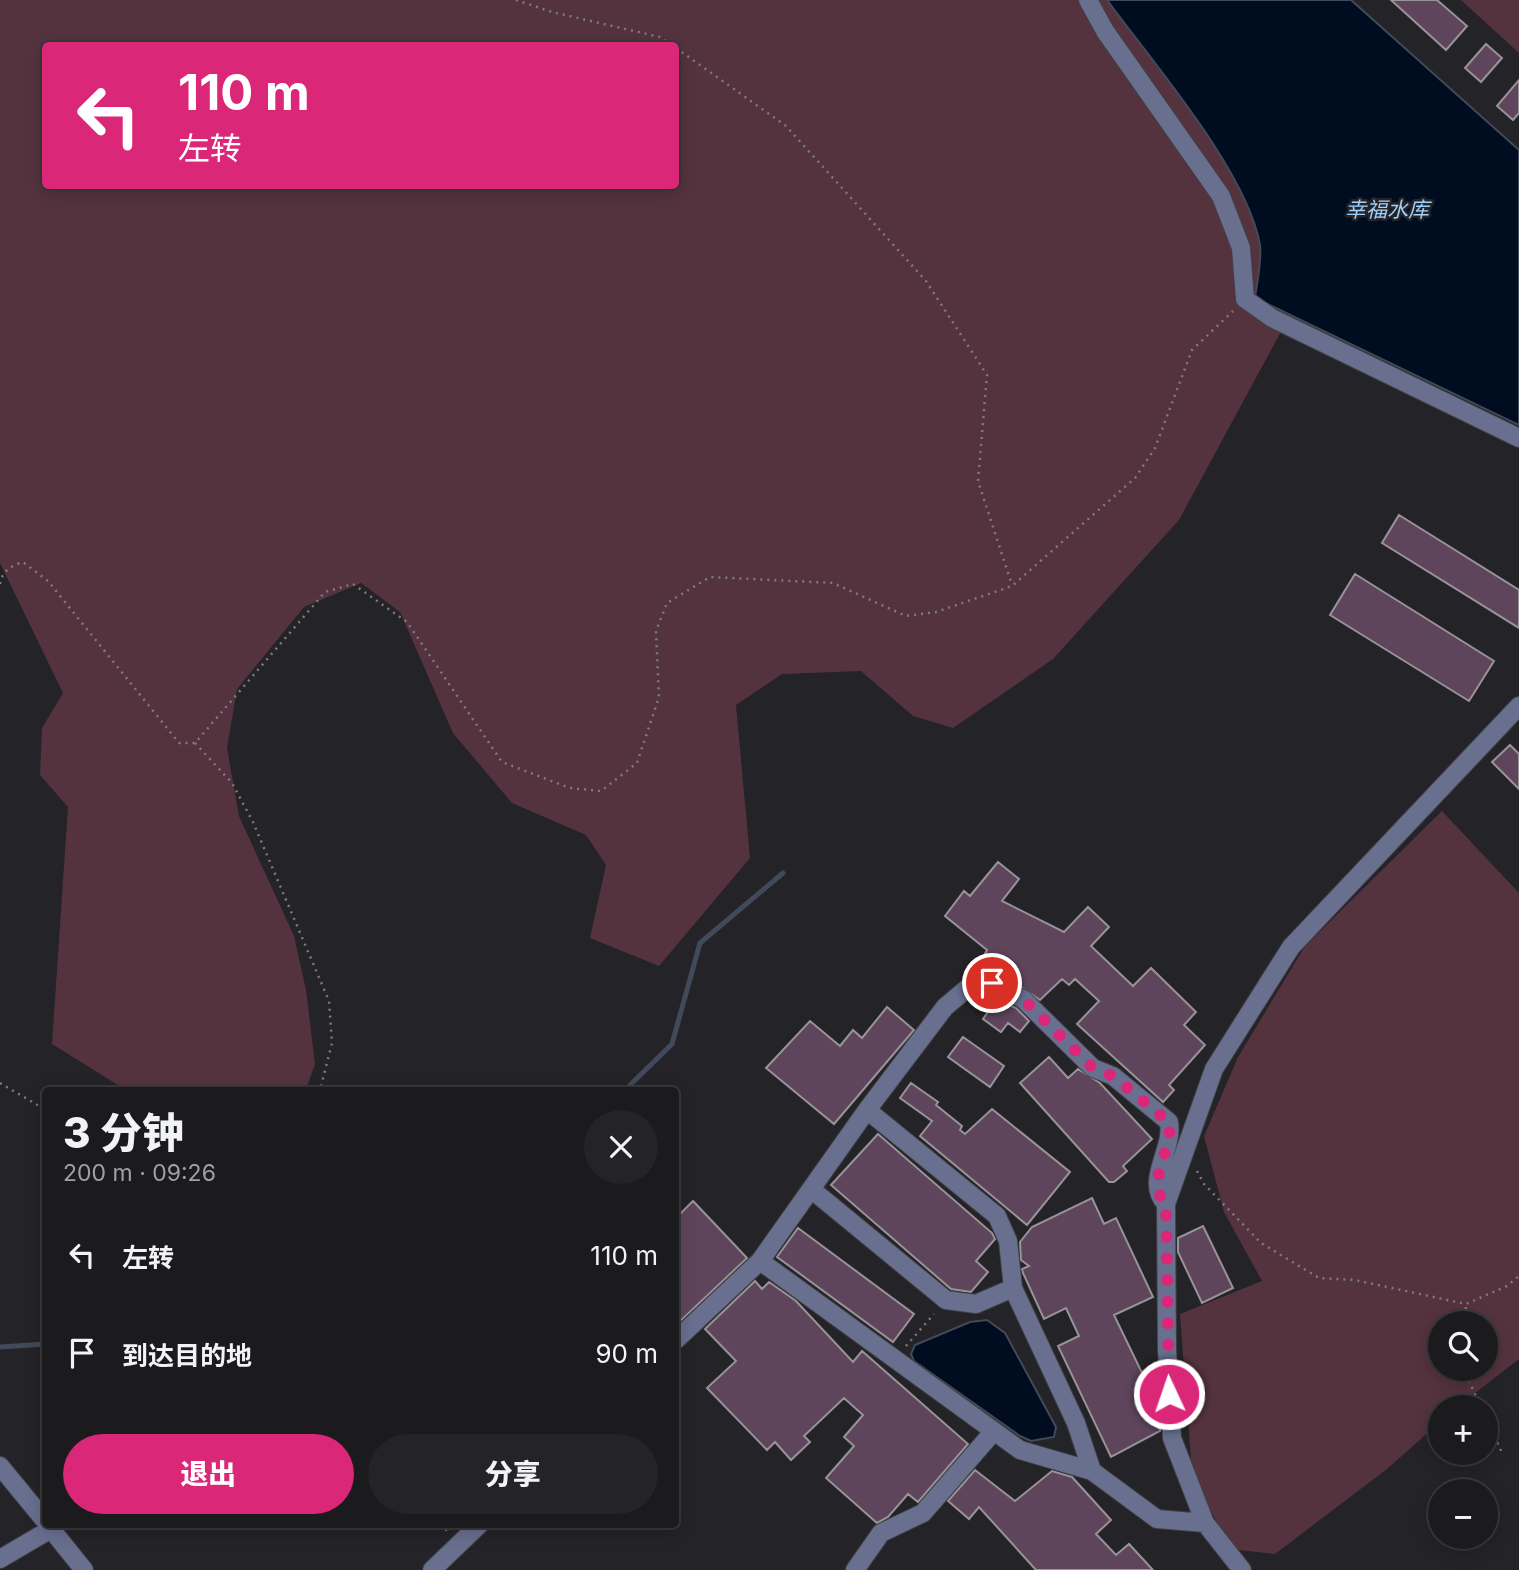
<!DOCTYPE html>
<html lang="zh">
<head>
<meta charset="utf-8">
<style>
  :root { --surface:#1b1a1d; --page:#242326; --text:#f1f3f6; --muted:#a0a1a4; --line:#39383b; --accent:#db2777 }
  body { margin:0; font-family:Inter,"Noto Sans SC",sans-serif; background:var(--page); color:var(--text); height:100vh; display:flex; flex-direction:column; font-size:26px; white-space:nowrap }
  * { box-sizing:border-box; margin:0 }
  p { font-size:23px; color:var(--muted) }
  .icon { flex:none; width:38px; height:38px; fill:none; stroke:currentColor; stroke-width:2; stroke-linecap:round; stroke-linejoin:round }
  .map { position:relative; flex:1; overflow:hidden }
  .drawer { position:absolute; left:42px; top:1087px; width:637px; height:441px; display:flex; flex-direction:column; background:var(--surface); border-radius:7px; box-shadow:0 4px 18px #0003,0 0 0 2px var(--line) }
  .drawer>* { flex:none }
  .guide { position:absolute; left:42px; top:42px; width:637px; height:147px; border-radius:7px; box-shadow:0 4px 18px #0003,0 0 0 2px var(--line); background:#db2777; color:#fff; overflow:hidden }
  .controls { position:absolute; left:1428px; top:1311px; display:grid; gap:14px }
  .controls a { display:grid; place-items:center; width:70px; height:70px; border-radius:50%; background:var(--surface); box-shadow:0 4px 18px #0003,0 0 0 2px var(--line); font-size:35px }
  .pin { position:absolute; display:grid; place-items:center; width:60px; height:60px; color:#fff; margin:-30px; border:4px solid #fff; border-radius:50%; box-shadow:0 2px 7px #0007 }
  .me { position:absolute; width:77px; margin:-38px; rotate:357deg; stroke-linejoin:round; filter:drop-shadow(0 0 5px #0008) }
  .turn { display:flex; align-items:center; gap:24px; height:147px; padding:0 21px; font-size:32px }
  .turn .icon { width:91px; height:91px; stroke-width:2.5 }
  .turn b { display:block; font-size:49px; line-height:60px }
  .round { display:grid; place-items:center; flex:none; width:74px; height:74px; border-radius:37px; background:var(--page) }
  .overview { display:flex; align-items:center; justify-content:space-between; height:119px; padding:0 21px }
  h1 { font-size:42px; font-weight:800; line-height:52px }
  .action { display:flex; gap:14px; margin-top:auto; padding:14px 21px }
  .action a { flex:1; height:80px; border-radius:42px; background:var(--accent); color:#fff; font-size:28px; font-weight:800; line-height:80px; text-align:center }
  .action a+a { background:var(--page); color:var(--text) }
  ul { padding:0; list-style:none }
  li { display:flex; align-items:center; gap:21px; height:98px; padding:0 21px }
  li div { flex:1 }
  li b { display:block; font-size:26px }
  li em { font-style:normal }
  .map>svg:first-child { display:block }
</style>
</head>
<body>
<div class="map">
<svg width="1519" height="1570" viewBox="0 0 1519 1570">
  <rect width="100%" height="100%" fill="#242327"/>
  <path fill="#54333e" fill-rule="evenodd" d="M0,0H1107C1153,63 1247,170 1260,245C1262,261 1257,282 1255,298L1290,315L1179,520L1053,659L953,728L913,716L861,671L782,674L736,705L750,858L659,966L590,938L606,865L586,835L512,803L453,733L400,612L361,583L304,607L237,689L227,748L239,816L294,936L306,990L315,1064L306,1090H126L52,1044L68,807L40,775L42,728L63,693L0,563ZM46,46H676V186H46Z
    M1461,0H1519V53Z
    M1442,811L1519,893V1359L1457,1407H1440V1422L1387,1469L1275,1554L1230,1549L1192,1473L1180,1314L1262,1281L1224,1212L1204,1136L1238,1057L1305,946ZM1440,1323H1486V1368H1440Z"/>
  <path fill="#000d20" stroke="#414a58" stroke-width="2" d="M1107,0H1351L1519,150V425L1255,298C1257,282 1262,261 1260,245C1247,171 1153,63 1107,0Z
    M987,1320L1005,1333L1056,1427L1054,1437L1031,1441L1020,1436L914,1361L911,1354L915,1345L970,1322Z"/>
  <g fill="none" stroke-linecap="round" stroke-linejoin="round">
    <path stroke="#414a58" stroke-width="5" d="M625,1090L672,1044L700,943L783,873
      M0,1347L46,1344"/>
  </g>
  <path fill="#5f455c" stroke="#979397" stroke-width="2" d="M1391,0H1437L1467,26L1446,50Z
    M1486,44L1502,58L1481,82L1465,68Z
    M1519,80V113L1513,120L1497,106Z
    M1399,515L1519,590V628L1382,543Z
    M1355,574L1494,661L1469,701L1330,615Z
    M1510,745L1519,754V789L1492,762Z
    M998,862L1019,879L1002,901L1064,932L1088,907L1109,927L1091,946L1133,986L1151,968L1196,1012L1184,1025L1205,1045L1169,1085L1174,1090L1163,1102L1077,1024L1099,1001L1075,979L1069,985L1062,979L1040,1000L1011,980L1013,977L981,961L987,950L945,916L964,891L970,896Z
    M997,999L1016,1008L1029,1021L1020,1032L1008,1023L1001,1032L983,1019Z
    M887,1007L914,1030L834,1124L766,1068L810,1021L840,1046L853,1030L862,1038Z
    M963,1037L1004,1066L990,1087L948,1057Z
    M1049,1057L1068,1078L1078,1069L1100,1083L1152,1139L1123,1166L1127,1171L1114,1182H1109L1020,1083Z
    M911,1083L938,1102L936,1105L962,1126L960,1130L965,1134L992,1109L1070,1172L1027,1225L920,1136L932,1121L900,1098Z
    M878,1134L992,1233L995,1239L976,1261L988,1272L971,1292L951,1289L831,1185Z
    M1092,1198L1104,1224L1116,1218L1153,1297L1114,1315L1159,1408L1160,1431L1111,1457L1058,1346L1079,1336L1066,1308L1044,1319L1023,1273L1022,1269L1029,1266L1021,1260L1020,1242L1032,1227Z
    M693,1201L747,1258L676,1325V1218Z
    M1203,1226L1233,1288L1202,1303L1178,1252V1238Z
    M798,1228L914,1314L893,1342L777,1257Z
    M755,1281L762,1289L769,1282L796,1301L853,1362L862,1351L968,1444L918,1502L908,1494L888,1517L877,1523L826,1478L854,1446L844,1437L863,1415L844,1398L804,1436L810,1442L791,1460L775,1442L767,1450L707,1388L736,1361L705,1329Z
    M975,1470L1015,1501L1052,1471L1072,1477L1111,1520L1096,1534L1116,1555L1129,1544L1153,1570H1036L979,1507L969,1519L948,1501Z"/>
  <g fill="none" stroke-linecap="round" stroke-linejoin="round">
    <g stroke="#414044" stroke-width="20">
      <path id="minor" d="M1088,0L1105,31L1221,196L1241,248L1245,299L1272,318L1519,438
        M867,1110L997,1216L1008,1241L1013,1288L1076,1423L1092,1471
        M811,1189L946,1300L976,1304L1013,1288
        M1166,1204C1144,1181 1174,1150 1169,1122L1113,1076L1093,1068L1023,999L992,983L970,986L945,1007L867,1110L760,1261L1020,1450L1092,1471L1157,1519L1205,1523
        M676,1340L760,1261
        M0,1466L46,1522
        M47,1524L84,1570
        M0,1559L51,1529
        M432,1570L480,1524
        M855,1570L881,1533L923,1513L994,1431
        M1242,1570L1205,1523L1172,1438L1167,1350L1166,1204L1214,1069L1291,947L1519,706"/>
    </g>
    <path stroke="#7c7c7f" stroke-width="2.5" stroke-dasharray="2 5" stroke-linecap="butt" d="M516,0L552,12L660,37L672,46
      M676,48L786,126L926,281L987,375L978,481L1012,585
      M0,584C2,571 11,566 23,562L48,581L179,743H195L325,592L353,584L407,622L502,762L570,788L601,791L637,763L659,697L656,631L667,603L710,577L833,583L906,616L936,612L1012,586L1135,478L1155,448L1192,350L1233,311
      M195,743L232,783L253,822L329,1001L332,1043L320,1090
      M0,1083L46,1110
      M1197,1171L1204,1184L1261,1243L1319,1278L1355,1280L1466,1304L1507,1286L1519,1276
      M1465,1323L1466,1304
      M906,1346L934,1314
      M1463,1368L1481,1407
      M1486,1417L1502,1453
      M441,1524L448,1532"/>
    <use href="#minor" stroke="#686f8f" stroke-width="18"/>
  </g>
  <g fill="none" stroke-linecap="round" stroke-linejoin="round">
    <path stroke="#db2777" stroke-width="12" stroke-dasharray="0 21.6" d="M992,983L1023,999L1093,1068L1113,1076L1169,1122C1174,1150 1144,1181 1166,1204L1169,1394"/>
  </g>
  <g text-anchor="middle" stroke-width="5" stroke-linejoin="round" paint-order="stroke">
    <g font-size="21" font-style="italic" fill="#a0d0fc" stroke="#242327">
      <text x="1387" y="217">幸福水库</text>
    </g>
  </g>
</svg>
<div class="controls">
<a><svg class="icon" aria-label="search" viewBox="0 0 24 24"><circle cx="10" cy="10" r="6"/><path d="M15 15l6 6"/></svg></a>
<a>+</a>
<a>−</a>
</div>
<div class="pin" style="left:992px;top:983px;background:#d93025"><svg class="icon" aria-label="arrive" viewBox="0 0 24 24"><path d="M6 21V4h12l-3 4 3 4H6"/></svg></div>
<svg class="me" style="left:1169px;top:1394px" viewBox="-20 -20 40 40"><circle r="17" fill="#db2777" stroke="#fff" stroke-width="3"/><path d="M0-11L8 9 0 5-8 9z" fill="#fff"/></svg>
<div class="guide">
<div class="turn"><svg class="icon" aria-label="left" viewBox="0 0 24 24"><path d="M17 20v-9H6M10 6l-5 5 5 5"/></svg><div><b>110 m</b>左转</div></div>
</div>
<section class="drawer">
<div class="overview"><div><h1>3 分钟</h1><p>200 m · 09:26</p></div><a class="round"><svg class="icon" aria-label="close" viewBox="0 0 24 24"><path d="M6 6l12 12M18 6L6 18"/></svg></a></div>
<ul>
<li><svg class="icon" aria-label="left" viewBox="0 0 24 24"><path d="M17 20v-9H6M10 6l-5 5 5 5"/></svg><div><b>左转</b></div><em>110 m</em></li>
<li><svg class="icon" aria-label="arrive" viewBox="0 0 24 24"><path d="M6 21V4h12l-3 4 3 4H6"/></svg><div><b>到达目的地</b></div><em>90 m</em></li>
</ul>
<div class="action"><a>退出</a><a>分享</a></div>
</section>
</div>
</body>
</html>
